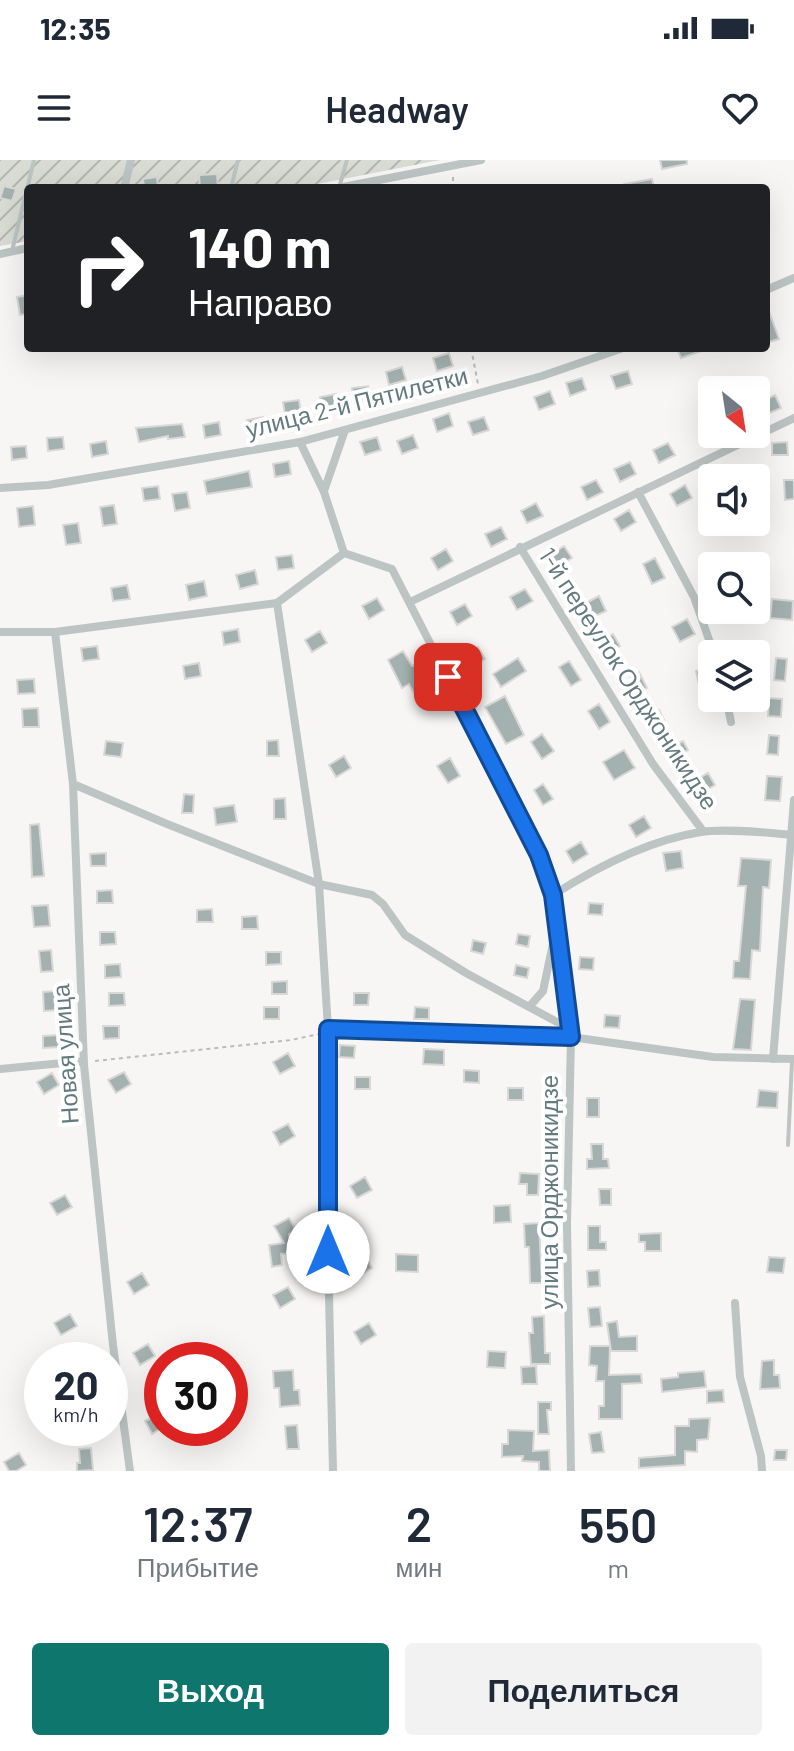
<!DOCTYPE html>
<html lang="ru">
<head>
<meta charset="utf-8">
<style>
  :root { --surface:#fff; --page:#f2f2f3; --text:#1f2937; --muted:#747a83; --accent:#0f766e }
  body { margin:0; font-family:Barlow,sans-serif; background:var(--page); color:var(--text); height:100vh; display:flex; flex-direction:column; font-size:30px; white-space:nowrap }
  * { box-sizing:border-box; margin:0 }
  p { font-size:26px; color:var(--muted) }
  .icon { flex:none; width:44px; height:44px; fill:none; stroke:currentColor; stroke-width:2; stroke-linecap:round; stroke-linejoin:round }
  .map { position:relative; height:1311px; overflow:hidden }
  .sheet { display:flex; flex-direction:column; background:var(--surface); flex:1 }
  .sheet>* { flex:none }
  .top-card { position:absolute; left:24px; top:24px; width:746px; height:168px; border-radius:8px; box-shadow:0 8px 32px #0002; background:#202124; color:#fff; overflow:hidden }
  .needle { width:52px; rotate:150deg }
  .controls { position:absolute; left:698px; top:216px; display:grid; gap:16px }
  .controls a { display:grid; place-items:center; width:72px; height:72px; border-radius:8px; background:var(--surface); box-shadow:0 8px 32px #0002; font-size:40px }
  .speed { position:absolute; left:24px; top:1182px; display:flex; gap:16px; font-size:40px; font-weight:700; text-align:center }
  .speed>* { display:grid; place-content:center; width:104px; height:104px; border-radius:50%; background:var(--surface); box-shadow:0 8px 32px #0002; line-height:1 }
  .speed small { font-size:20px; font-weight:400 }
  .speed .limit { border:12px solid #d22; background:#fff; color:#111 }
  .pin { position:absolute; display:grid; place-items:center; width:68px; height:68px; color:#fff; margin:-34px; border-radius:16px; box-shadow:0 4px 12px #0006 }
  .me { position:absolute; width:88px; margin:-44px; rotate:0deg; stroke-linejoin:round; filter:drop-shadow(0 0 6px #0008) }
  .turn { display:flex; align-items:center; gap:28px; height:168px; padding:0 32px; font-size:36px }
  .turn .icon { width:104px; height:104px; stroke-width:2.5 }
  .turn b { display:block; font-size:56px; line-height:68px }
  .eta { display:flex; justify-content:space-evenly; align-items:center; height:136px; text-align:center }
  .eta b { font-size:48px; font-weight:600; line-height:56px }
  .button { display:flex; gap:16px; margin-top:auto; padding:16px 32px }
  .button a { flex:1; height:92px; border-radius:8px; background:var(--accent); color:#fff; font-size:32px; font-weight:600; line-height:92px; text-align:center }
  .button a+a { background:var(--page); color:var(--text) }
  .status { display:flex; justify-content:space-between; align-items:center; height:56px; padding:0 40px; background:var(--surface); direction:ltr }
  .status svg { height:22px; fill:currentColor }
  header { display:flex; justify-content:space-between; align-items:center; height:104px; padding:0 32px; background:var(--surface); font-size:36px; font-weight:600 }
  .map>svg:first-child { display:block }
</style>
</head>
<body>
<div class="status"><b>12:35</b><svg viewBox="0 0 49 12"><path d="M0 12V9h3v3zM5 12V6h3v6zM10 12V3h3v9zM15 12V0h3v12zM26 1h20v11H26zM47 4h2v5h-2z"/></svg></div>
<header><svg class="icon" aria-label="menu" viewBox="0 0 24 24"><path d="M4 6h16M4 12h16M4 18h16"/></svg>Headway<svg class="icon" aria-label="heart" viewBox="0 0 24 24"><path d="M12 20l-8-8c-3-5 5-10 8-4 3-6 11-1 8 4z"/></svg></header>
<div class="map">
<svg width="794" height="1311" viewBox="0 0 794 1311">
  <defs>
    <pattern id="garden-furrows" width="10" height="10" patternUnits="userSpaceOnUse" patternTransform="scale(2)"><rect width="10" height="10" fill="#d9dcd3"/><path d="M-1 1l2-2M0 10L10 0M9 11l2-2" fill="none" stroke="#b4b7b0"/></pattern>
  </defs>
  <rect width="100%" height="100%" fill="#f7f6f4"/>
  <path fill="url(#garden-furrows)" d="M0,0H440L297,28H28V81L0,86Z"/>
  <path fill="#a3b1b1" stroke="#d9d8d7" stroke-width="2" d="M660,0H687V4L662,9Z
    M217,14L218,28H200L199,15Z
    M157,17L158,28H144L143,19Z
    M652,19L654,28H624V24Z
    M4,26L16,29L12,41L0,38Z
    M28,135V154L20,155L17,137Z
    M767,146L779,179L766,183V147Z
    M677,188H707V189L681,198Z
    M449,193L453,206L437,211L433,198Z
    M402,207L406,220L389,225L386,212Z
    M628,211L632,224L616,229L611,216Z
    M582,218L586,230L570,236L566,223Z
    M368,226L370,239L354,241L352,228Z
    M550,231L555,244L539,250L534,237Z
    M336,234L338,247L322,250L320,237Z
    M775,235L781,248L765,255L759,243Z
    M299,240L301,253L285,255L283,242Z
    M449,253L453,266L437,272L433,259Z
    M263,257L265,270L249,273L247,260Z
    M484,257L489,270L473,275L468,262Z
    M219,262L221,275L205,278L203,265Z
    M182,264L185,277L168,279V276L139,282L136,268Z
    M413,275L418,288L402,294L397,281Z
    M63,277L64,289L48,291L47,278Z
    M377,277L381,290L365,295L360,282Z
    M106,281L108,294L92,297L90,284Z
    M787,282L788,295H772V283Z
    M668,283L675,295L659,303L653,290Z
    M26,286L27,298L12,300L11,287Z
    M289,301L291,314L275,317L273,304Z
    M630,302L636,314L620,322L614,309Z
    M722,307L729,318H702Z
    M249,311L252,327L207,334L204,321Z
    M596,320L603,332L587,340L581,327Z
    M784,320H794V339L785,340Z
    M685,325L692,338L677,346L670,334Z
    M158,326L160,339L144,341L142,328Z
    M187,332L190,348L175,351L172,334Z
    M536,343L543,356L527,363L521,351Z
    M114,345L117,364L103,366L100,347Z
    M33,346L35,365L19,367L17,348Z
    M629,350L636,362L621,371L614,359Z
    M78,363L81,383L66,385L63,365Z
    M501,367L507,379L491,387L485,374Z
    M564,386L572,398L557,407L550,395Z
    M446,389L453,401L438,410L431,398Z
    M292,395L294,408L278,410L276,397Z
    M655,398L665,418L652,424L643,404Z
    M255,410L258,424L240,429L236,415Z
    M204,421L207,436L189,440L186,425Z
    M127,425L130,439L113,441L111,428Z
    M525,429L533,441L517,450L510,437Z
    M599,436L606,451L589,459L582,445Z
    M377,438L384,450L369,459L362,446Z
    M772,439L793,441L792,460L770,458Z
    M465,444L472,456L457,465L450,452Z
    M687,459L695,474L680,482L672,467Z
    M238,469L240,482L224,485L222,472Z
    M320,471L327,483L312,492L305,480Z
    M613,474L620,486L605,494L598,482Z
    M97,486L99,499L83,501L81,488Z
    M478,487L485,499L470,508L463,495Z
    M403,491L412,506L414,505L426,529L415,535L409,524L402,528L388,500Z
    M518,498L526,511L501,527L493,514Z
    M776,498L787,499L785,521L774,520Z
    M569,501L581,520L571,526L559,507Z
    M199,503L201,516L185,519L183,506Z
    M707,508L711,527L700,529L696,511Z
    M639,512L647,528L638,532L630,516Z
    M34,519L35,533L18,534L17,520Z
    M505,536L524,575L506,584L485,547Z
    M769,538L782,539L781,557L768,556Z
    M599,544L610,562L599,569L588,551Z
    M38,548L39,567H23L22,549Z
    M659,550L666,564L654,570L647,556Z
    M542,574L554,591L542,599L531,582Z
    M769,575L779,576L778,595L767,594Z
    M278,580L279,596H267V581Z
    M106,581L123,583L121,597L104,595Z
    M683,581L688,590L671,599L667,589Z
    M624,590L635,608L614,620L603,602Z
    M344,596L351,608L336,617L329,605Z
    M450,598L460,616L448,623L437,606Z
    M708,613L715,625L700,634L693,622Z
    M767,616L782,617L780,641L765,640Z
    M543,624L553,639L543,645L534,630Z
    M184,634L194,635L193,653H182Z
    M285,638L286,659H274V639Z
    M234,645L237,662L216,665L214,648Z
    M644,656L651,668L636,677L629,665Z
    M39,664L44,716L32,717L30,665Z
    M581,682L588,694L573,703L566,691Z
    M681,691L683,708L666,711L663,693Z
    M106,693V706H91L90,694Z
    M741,698L771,700L769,728L763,727L760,791L752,790L750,819L733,818L734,801H739L746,726H738Z
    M112,730L113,743H97V731Z
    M589,743L603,744L602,755L588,754Z
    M48,745L50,766L34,767L32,746Z
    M212,749L213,762H197V750Z
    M257,756L258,769H242V757Z
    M100,772H115L116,784L100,785Z
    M518,774L530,776L528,787L516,784Z
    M473,780L486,783L483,794L471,791Z
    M51,790L53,811L41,812L39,791Z
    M266,792H281V804L266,805Z
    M580,797L594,798L593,810L579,809Z
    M120,804L121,817L105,818V805Z
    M516,805L529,808L527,818L514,815Z
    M287,821V834H272V822Z
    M56,831L58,850L44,851L43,832Z
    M109,833H124L125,845L109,846Z
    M354,833H369L368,845H354Z
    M740,839L755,840L751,890L733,889Z
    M264,847H279V859H264Z
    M415,847L429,848V859H414Z
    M605,855L620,856L619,868L604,867Z
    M103,866H119V878L104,879Z
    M58,875L59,887L43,888V876Z
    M340,885L355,886L354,898L339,897Z
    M424,889L444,890V905L423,904Z
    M288,893L295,906L280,914L273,902Z
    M464,910L479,911V923L464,922Z
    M124,912L131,924L116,933L108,920Z
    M52,913L59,925L44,934L37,922Z
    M355,917H370V929H355Z
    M508,928H523V940H508Z
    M759,930L778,932L777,948L757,947Z
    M587,938H599V957H587Z
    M288,964L295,976L280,985L273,972Z
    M591,984H603V999H608L609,1008L587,1009V999H592Z
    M520,1013L539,1014L538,1035H527V1024H519Z
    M365,1017L372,1030L357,1038L350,1026Z
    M599,1029H611V1045H600Z
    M65,1035L72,1047L57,1055L50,1043Z
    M510,1045L511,1062L494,1063V1046Z
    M289,1058L296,1070L289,1074L291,1096L290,1093L281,1094L282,1105L272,1107L269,1085L284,1083L274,1066Z
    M539,1063L542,1123H530L529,1087H525L524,1064Z
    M588,1066H600V1082H606V1090H588Z
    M661,1073V1091H645V1082H639V1074Z
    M396,1094L418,1095V1112L396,1111Z
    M365,1096L372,1108L357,1117L350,1105Z
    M769,1097L785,1098L783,1113L767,1112Z
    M599,1110L600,1126L588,1127L587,1111Z
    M142,1113L149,1125L134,1134L127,1122Z
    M288,1127L295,1139L280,1148L273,1135Z
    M600,1147L602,1166L590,1167L588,1148Z
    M70,1154L77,1166L61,1175L54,1163Z
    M544,1156L545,1193H550V1204H531L529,1173H533L532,1157Z
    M617,1161L619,1177L637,1176V1191H611L607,1163Z
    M369,1163L376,1175L361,1184L354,1172Z
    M148,1184L155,1196L140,1205L133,1193Z
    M590,1186H610L609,1215L641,1214L642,1223L622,1224V1259H599V1246H604V1221H596L597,1206L589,1205Z
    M488,1191L506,1192L505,1208L487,1207Z
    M774,1200V1215H779L780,1228L760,1229L762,1201Z
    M536,1206L537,1224H522L521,1207Z
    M293,1210L294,1230H299L300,1245L280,1247L279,1228H274L273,1211Z
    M704,1211L706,1227L662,1232L661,1219L678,1217V1213Z
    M723,1230L724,1242L707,1243V1231Z
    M538,1242H551V1250H547L549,1274H538Z
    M162,1252V1268L152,1274L145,1261Z
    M710,1258L708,1279L697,1280V1292L685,1291V1305L639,1308V1298L675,1295V1266H689V1259Z
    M297,1265L299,1289H287L285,1266Z
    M508,1270L534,1271L533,1291L549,1290L550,1311H539V1302L522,1301L523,1296L502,1297V1284H508Z
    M601,1272L604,1292L592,1293L589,1274Z
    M91,1288L93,1310L77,1311V1303H80L79,1289Z
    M775,1290H787L786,1300H774Z
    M19,1293L26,1305L16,1311H9L4,1302Z"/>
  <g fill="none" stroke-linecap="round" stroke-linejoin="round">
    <path stroke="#b7bcbd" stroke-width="2" stroke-dasharray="4 4" stroke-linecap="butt" d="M453,17V28
      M471,188L478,224
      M95,901L291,880L319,874"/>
    <path stroke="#bcc4c4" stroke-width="4" d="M231,28L238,0
      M339,28L347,0
      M12,91L34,0
      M788,985L792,901"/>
    <path stroke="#bcc4c4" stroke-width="8" d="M124,28L131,0
      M338,28L481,0
      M0,94L28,88
      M766,130L794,118
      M300,282L324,332L344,393
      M0,328L48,325L300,282L542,216L623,188
      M324,331L345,270
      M638,332L694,437L714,494
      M520,387L653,604L703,671
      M410,442L794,258
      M277,443L319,724L328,869V1092L333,1311
      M0,472H55L277,443L344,393L392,409L539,695L553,735L571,877L567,1064L571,1311
      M55,472L73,624L84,905L113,1185L130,1311
      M726,538L731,562
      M73,624L167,664L319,724L372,735L383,744L405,775L466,813L570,869
      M553,735C597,707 649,680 701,672C725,668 769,673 794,675
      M529,847L543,831L555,774
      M328,869L571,877L713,897L794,899
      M773,899L794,640
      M0,909L84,901
      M735,1143L740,1217L761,1296L762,1311"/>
  </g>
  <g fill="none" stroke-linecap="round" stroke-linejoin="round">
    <g stroke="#114b97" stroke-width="20">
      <path id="route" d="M328,1092V869L571,877L553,735L539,695L448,517"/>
    </g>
    <use href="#route" stroke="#1a73e8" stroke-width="14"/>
  </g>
  <g text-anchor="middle" stroke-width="8" stroke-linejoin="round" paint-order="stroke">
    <g font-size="24" fill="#637b7e" stroke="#fff">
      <text transform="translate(357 243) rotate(-14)" y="8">улица 2-й Пятилетки</text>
      <text transform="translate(628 519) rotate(57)" y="8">1-й переулок Орджоникидзе</text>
      <text transform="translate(66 894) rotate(-94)" y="8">Новая улица</text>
      <text transform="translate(550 1032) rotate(-90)" y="8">улица Орджоникидзе</text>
    </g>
  </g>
</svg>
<div class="controls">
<a><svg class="needle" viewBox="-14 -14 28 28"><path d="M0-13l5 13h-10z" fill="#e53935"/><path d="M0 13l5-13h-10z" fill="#747a83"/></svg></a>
<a><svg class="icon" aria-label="sound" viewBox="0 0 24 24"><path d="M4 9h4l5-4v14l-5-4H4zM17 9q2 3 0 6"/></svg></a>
<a><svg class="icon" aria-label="search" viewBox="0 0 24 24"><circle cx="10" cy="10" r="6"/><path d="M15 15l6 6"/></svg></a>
<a><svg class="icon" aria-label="layers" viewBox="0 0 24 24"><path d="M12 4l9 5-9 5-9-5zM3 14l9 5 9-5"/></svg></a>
</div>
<div class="speed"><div>20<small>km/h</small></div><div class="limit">30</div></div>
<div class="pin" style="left:448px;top:517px;background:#d93025"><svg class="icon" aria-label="arrive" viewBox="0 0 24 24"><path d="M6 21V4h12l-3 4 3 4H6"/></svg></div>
<svg class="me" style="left:328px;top:1092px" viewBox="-20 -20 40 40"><circle r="19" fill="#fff"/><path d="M0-13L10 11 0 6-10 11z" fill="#1a73e8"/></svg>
<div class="top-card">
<div class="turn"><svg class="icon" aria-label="right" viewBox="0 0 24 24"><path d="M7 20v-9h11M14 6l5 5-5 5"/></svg><div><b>140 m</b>Направо</div></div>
</div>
</div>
<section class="sheet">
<div class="eta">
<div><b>12:37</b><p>Прибытие</p></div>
<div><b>2</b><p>мин</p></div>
<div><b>550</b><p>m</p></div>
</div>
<div class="button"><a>Выход</a><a>Поделиться</a></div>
</section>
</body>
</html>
